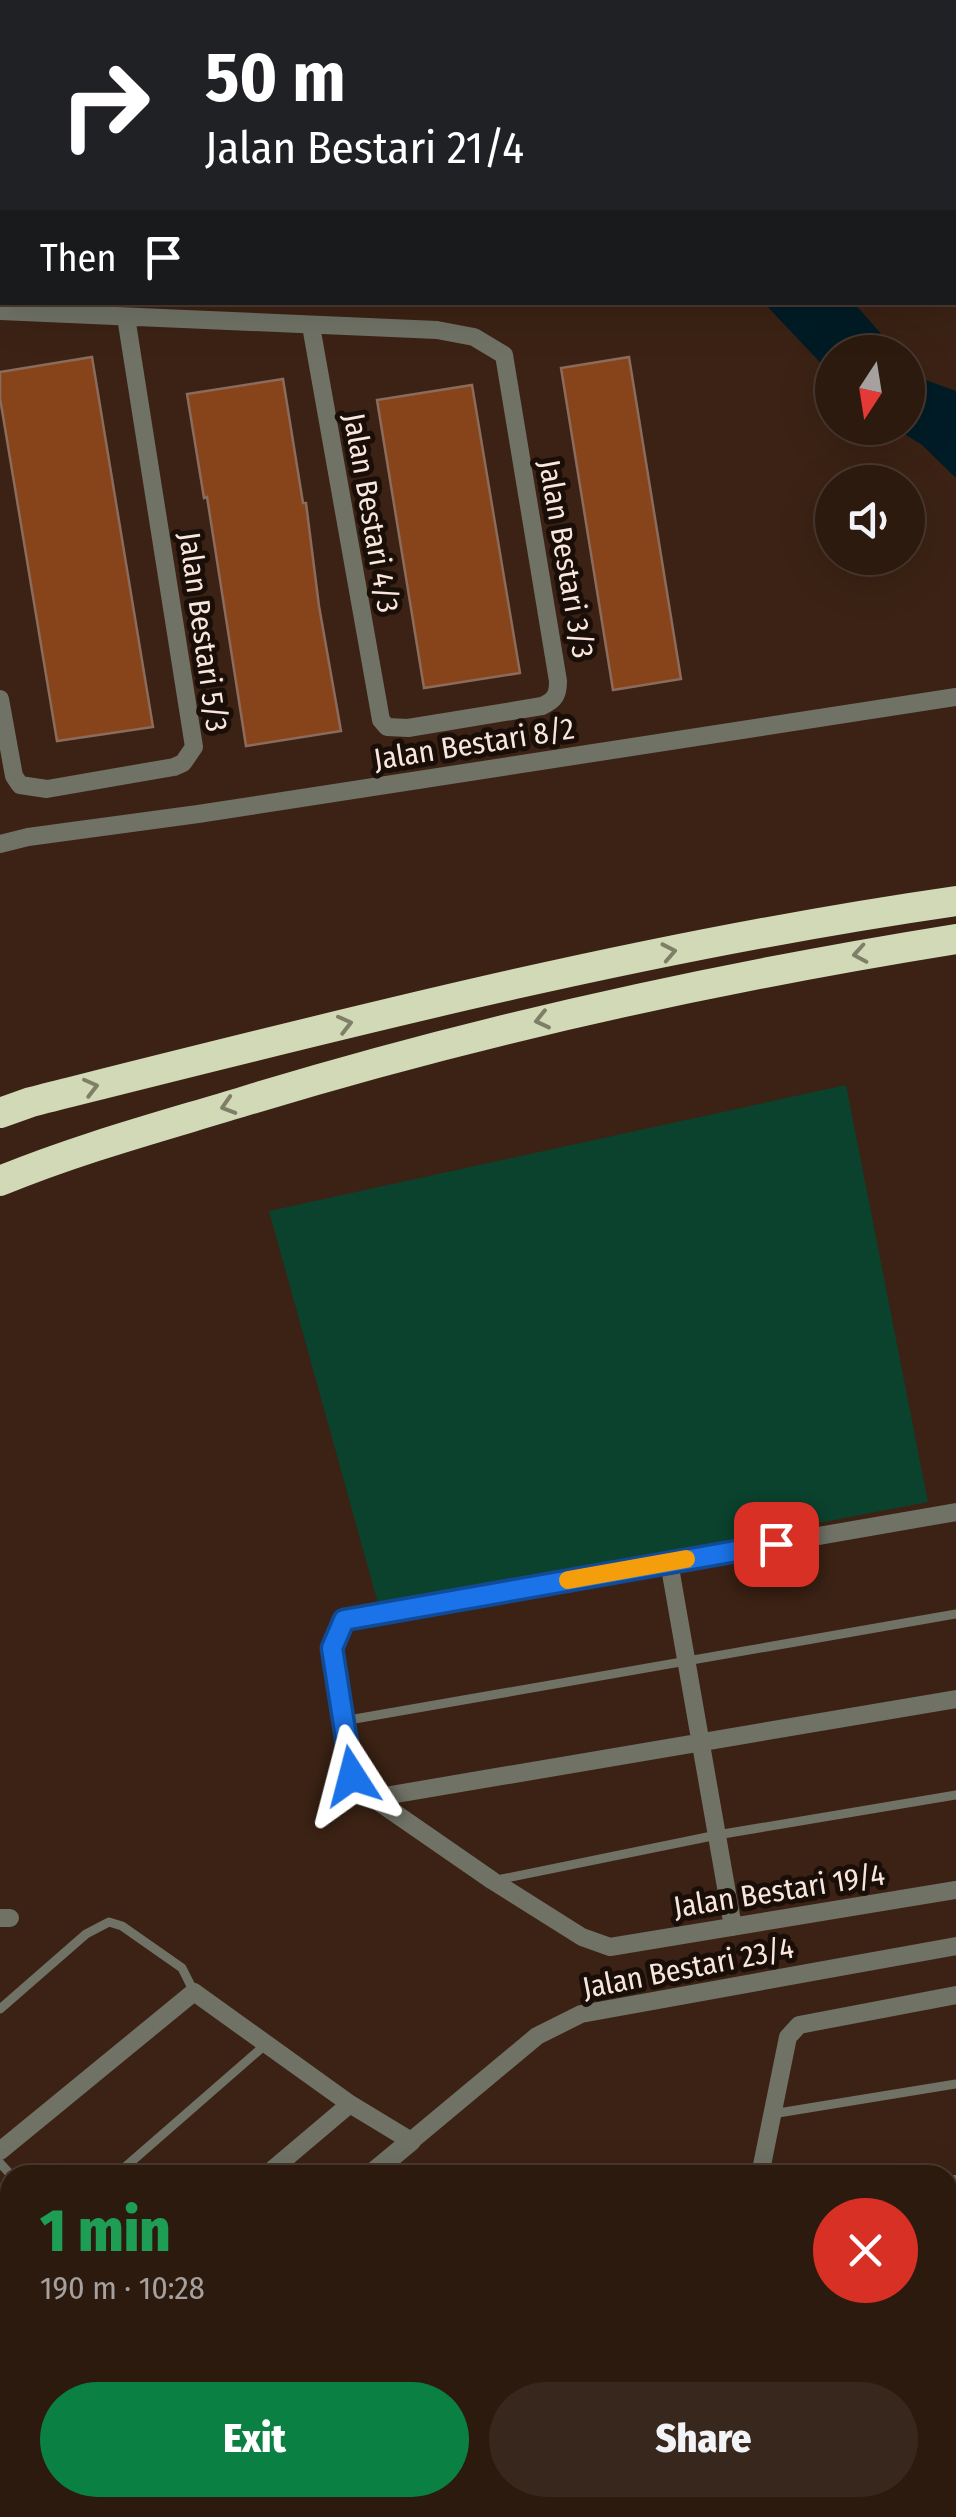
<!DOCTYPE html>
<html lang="en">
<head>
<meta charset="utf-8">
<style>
  :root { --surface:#2c1a0f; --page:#38271d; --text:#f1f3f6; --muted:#a6a19e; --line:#48382f; --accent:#0b8043 }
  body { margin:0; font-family:"Fira Sans Condensed",sans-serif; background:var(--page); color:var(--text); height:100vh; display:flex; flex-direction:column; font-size:38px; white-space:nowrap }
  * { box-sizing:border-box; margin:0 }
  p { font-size:32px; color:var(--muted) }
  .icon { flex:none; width:55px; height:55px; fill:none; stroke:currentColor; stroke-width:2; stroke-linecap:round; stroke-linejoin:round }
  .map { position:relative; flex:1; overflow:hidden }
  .side { position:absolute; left:0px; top:2165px; width:958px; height:352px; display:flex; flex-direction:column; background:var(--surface); border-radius:30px 30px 0 0; box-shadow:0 10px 40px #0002,0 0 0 2px var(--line) }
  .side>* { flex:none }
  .hud { position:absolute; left:0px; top:0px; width:958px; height:305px; box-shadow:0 10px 40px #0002,0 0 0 2px var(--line); background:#202124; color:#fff; overflow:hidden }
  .needle { width:65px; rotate:192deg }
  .tools { position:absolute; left:815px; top:335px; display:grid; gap:20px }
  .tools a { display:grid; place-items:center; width:110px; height:110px; border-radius:50%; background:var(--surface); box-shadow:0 10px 40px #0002,0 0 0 2px var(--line); font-size:50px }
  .pin { position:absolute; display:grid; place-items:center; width:85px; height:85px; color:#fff; margin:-42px; border-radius:20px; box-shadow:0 5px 15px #0006 }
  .me { position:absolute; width:110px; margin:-55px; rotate:351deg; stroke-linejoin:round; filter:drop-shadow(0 0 8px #0008) }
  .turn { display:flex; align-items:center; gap:35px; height:210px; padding:0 40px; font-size:45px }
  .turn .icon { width:130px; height:130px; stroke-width:2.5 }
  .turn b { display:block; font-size:70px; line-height:85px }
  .then { display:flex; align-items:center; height:95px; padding:0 40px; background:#0003; gap:20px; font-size:38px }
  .round { display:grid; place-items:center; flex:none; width:105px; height:105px; border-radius:52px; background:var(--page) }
  .head { display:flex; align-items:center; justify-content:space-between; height:170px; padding:0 40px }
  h1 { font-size:60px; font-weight:800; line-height:75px; color:#1e9e55 }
  .action { display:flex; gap:20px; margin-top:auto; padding:20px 40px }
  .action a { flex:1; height:115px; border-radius:60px; background:var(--accent); color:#fff; font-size:40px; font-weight:800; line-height:115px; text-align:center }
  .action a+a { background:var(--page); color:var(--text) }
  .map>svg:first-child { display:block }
</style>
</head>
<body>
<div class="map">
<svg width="956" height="2517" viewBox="0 0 956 2517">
  <rect width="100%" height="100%" fill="#3b2214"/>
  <path fill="#0a422d" d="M846,1085L928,1502L379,1607L269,1211Z"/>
  <path fill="#001c26" d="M764,303H854L897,352H832V375Z
    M908,364L920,378L956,391V478L922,445L895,428H908Z"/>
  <path fill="#87441b" stroke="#8a6b5c" stroke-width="2.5" d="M92,357L153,727L57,741L0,398V372Z
    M629,357L681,679L613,690L561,368Z
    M283,379L303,503H306L319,606L341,731L246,746L207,497L204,498L187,394Z
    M472,385L520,673L424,688L377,400Z"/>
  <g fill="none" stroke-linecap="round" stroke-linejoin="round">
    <path stroke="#6f7265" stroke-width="9" d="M343,1721L956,1614
      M497,1880L717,1835L956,1795
      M0,2009L86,1934L109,1922L122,1926L182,1968L194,1992
      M772,2114L956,2084
      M0,2163L11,2175
      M116,2175L265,2045
      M0,2275L10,2267
      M948,2277L956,2275"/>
    <path stroke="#6f7265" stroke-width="18" d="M288,2L289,0
      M747,2L748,0
      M955,127H956
      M0,311L437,330L474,337L504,355L558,681C558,695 555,700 542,706L408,728L387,727L381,720L311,326
      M0,699L14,776L20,785L47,789L174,767L183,763L194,747L126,317
      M0,844L28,837L198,814L956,697
      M956,1512L343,1619L332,1648L352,1777L373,1798L493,1881L582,1937L610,1947L956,1890
      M669,1562L733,1927
      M373,1798L956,1699
      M0,1918H10
      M0,2151L194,1992L350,2104L411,2141L537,2036L581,2014L956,1946
      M266,2175L350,2104
      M760,2175L788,2037L799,2025L956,1995
      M948,2185L956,2184
      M948,2373L956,2372
      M0,2397L10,2389
      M899,2508L901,2517"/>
    <path stroke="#6f7265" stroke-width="20" d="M370,2175L411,2141
      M0,2481L10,2472"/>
    <path stroke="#d1d9b7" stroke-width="30" d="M0,1113L31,1102C337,1025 643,946 956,901
      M0,1181C80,1148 163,1126 245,1101C481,1029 713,978 956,939"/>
  </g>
  <defs><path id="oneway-chevron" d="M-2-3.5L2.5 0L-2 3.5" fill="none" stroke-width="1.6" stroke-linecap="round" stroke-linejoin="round" transform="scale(2.5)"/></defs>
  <g stroke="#7f7e68">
    <use href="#oneway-chevron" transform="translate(669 952) rotate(-11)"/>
    <use href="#oneway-chevron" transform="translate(860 954) rotate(170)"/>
    <use href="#oneway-chevron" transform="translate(542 1020) rotate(167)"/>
    <use href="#oneway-chevron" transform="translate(345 1024) rotate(-14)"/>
    <use href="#oneway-chevron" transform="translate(91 1087) rotate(-14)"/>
    <use href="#oneway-chevron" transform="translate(228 1106) rotate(163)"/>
  </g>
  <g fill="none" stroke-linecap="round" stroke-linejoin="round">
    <g stroke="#114b97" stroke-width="25">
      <path id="route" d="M352,1776L332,1648L344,1620L776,1544"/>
    </g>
    <use href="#route" stroke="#1a73e8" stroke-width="18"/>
    <path stroke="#f59e0b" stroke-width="18" d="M568,1580L686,1559"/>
  </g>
  <g text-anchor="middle" stroke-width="10" stroke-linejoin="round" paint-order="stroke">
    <g font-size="30" fill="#f9e7de" stroke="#1a0e08">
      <text transform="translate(371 513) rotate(80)" y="10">Jalan Bestari 4/3</text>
      <text transform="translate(566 559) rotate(80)" y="10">Jalan Bestari 3/3</text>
      <text transform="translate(203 632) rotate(82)" y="10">Jalan Bestari 5/3</text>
      <text transform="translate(474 744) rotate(-9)" y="10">Jalan Bestari 8/2</text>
      <text transform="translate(779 1891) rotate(-9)" y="10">Jalan Bestari 19/4</text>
      <text transform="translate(688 1968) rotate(-11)" y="10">Jalan Bestari 23/4</text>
    </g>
  </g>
</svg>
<div class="tools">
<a><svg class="needle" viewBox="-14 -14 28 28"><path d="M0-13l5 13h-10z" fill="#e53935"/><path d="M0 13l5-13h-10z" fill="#a6a19e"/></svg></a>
<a><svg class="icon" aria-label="sound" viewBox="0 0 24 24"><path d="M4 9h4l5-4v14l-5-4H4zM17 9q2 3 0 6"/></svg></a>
</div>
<div class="pin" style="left:776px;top:1544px;background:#d93025"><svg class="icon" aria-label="arrive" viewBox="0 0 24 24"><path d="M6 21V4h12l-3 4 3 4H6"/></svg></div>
<svg class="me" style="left:352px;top:1776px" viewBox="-20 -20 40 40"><path d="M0-17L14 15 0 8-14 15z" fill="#1a73e8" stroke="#fff" stroke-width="4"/></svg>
<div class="hud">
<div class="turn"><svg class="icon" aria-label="right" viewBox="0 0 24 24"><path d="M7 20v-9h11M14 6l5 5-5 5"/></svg><div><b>50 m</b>Jalan Bestari 21/4</div></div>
<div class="then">Then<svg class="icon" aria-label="arrive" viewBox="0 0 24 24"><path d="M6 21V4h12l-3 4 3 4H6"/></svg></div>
</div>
<section class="side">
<div class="head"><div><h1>1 min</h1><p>190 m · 10:28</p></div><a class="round" style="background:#d93025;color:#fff"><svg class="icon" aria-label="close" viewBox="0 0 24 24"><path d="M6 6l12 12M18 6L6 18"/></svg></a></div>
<div class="action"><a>Exit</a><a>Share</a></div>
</section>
</div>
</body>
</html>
